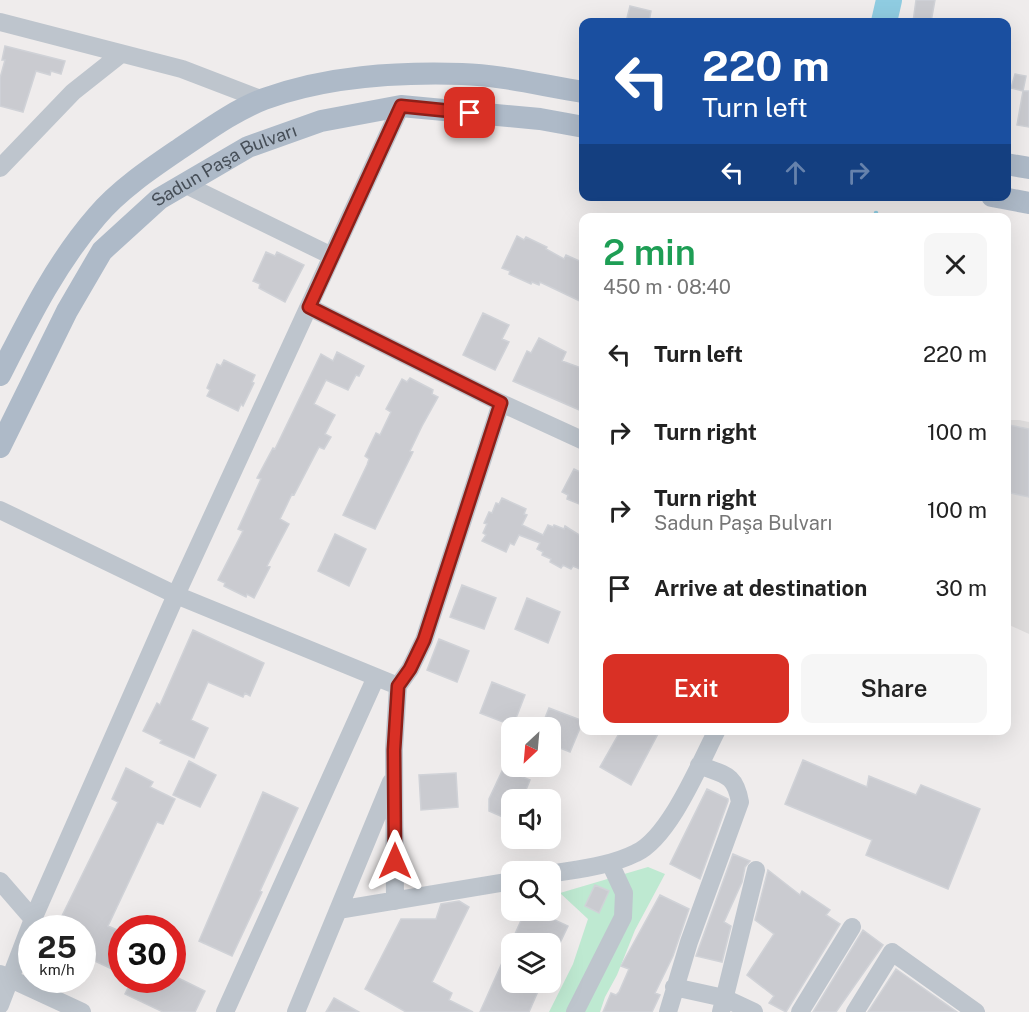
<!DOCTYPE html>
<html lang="en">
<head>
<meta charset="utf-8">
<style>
  :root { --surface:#fff; --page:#f6f6f6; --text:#222; --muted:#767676; --accent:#d93025 }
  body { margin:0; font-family:"Public Sans",sans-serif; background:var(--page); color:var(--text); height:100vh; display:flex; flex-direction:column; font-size:22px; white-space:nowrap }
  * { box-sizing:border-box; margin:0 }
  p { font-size:20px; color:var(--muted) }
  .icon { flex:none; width:33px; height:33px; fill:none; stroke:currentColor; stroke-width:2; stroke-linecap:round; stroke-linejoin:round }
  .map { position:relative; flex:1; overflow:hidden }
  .panel { position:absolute; left:579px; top:213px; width:432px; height:522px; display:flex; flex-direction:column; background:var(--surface); border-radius:12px; box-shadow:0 6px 24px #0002 }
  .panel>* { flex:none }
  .guide { position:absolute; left:579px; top:18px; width:432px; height:183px; border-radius:12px; box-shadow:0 6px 24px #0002; background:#1a4fa0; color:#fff; overflow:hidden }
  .needle { width:39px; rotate:206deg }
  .buttons { position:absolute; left:501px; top:717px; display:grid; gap:12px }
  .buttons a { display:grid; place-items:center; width:60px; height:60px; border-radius:12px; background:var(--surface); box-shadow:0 6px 24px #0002; font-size:30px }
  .speed { position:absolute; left:18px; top:915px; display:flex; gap:12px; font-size:30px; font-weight:700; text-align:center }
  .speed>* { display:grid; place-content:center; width:78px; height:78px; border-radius:50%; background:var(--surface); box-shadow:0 6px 24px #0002; line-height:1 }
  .speed small { font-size:15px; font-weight:400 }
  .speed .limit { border:9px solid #d22; background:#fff; color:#111 }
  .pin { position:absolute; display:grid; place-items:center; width:51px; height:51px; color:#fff; margin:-26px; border-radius:12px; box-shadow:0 3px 9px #0006 }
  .me { position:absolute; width:66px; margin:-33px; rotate:0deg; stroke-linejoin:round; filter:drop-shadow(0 0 4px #0008) }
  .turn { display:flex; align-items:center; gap:21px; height:126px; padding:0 24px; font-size:27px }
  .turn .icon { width:78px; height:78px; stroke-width:2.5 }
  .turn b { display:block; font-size:42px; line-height:51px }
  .lanes { display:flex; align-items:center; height:57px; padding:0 24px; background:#0003; justify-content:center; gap:30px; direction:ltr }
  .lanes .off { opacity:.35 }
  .round { display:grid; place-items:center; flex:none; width:63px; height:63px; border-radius:12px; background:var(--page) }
  .overview { display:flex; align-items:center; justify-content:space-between; height:102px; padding:0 24px }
  h1 { font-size:36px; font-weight:600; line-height:45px; color:#1e9e55 }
  .button { display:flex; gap:12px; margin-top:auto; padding:12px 24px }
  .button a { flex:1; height:69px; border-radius:12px; background:var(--accent); color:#fff; font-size:24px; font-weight:600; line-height:69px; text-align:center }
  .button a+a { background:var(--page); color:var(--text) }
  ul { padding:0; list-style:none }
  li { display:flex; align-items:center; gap:18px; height:78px; padding:0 24px }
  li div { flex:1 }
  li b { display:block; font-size:22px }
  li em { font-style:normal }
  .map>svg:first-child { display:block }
</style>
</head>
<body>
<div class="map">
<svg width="1029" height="1012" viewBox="0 0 1029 1012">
  <rect width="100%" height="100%" fill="#efecec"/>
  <path fill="#dfdddd" d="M1007,420H1019L1029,422V634L1007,624Z"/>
  <path fill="#bee9d1" d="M648,867L665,874L635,930L617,975L605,997L600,1012H549L573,964L588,919L560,893Z"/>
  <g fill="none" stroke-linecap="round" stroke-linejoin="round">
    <path stroke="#8fcce1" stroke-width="4.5" d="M876,218V213"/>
    <path stroke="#8fcce1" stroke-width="26" d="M884,22L889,0"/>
  </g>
  <path fill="#cacbd0" stroke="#d0d2d7" stroke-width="1.5" d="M916,0H935L931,22H913Z
    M630,6L651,11L649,22H626Z
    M5,46L65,61L61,74L51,71L50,75L36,71L23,112L0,106V78L5,60H2Z
    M1015,74L1026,76L1023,91L1011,88Z
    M1023,91H1029V127L1017,125Z
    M517,236L524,240L526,237L547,247L546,249L564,259L566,255L584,263V303L540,282L539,285L532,282L531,284L509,274L510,271L502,268Z
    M266,252L275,256L277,252L304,265L285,302L259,288L260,284L253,281Z
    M483,313L509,325L502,339L509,342L495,370L463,355Z
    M539,338L566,352L562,361L584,369V412L513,381L527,351L531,353Z
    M337,352L364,366L359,376L356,375L348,390L326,380L314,404L335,415L325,434L331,437L324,449L319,447L294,495L292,494L280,519L289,524L267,566L270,567L254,598L247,594L246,597L224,586L225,583L218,580L243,531L238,529L261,479L257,478L273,448L275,449L321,354L333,361Z
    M224,360L255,375L252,382L254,383L243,406L241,404L238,411L207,396L210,390L207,388L217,364L221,366Z
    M410,378L433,390L432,394L438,397L422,426L410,451L413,452L375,529L343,515L367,465L369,459L365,456L376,433L380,435L391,412L386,409L402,379L407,382Z
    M1009,425L1029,429V497L1006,492V436Z
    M574,469L584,474V506L567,499L568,495L562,492Z
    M502,498L526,509L524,514L527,515L522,525L543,535L548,525L553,527L554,525L564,529L565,526L584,538V561L580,569L573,566L571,569L563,565L561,568L550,562L551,559L542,555L543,552L537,549L540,543L519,535L514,545L510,543L506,552L482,541L486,535L483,533L487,524L484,523L489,512L492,513L496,503L499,504Z
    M335,534L366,549L349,586L318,571Z
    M462,585L496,598L484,629L450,617Z
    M527,598L560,612L548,643L515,629Z
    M193,630L264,663L250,696L245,693L243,697L208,682L191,720L208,728L194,758L160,743L162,740L143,731L157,703L160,705Z
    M439,639L469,651L457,682L427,670Z
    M492,682L525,695L513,726L480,713Z
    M549,708L583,721L570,752L550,744V728H541Z
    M621,730H660L631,785L600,767Z
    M803,760L867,787L869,776L916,795L921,785L980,809L948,889L866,855L872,840L785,804Z
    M189,761L216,775L200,807L173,795Z
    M126,768L153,782L150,787L175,799L163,824L157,822L108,926L122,932V955L114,970L82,955V928H56L118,802L112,799Z
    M503,769L530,780L522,800H512V821L489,811V799Z
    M456,773L458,807L421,810L419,775Z
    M707,789L728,799V801L700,879L670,864Z
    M263,792L298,808L260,891L262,892L232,956L199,941Z
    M733,854L750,861L745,867L742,882L724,922L731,926L722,962L696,956Z
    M768,870L800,895L802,891L830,910L826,915L840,924L786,1012L769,1003L774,996L747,975L774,934L755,920Z
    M595,885L609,891L599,913L585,906Z
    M660,895L689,909L673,956L655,993L660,995L652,1012H603L611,993L616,995L619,992L629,969L621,966Z
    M459,901L469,907L432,982L452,993L449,1000L473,1012H406L365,989L401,919H436L441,904Z
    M533,910L568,926L550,964V944H512V982H542L529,1012H480L523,916L528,919Z
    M863,930L883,945L836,1012H813Z
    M896,969L957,1012H868Z
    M172,975L205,991L195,1012H163L125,994L132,980H172Z
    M334,998L359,1012H326Z"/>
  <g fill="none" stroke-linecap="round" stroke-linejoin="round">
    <path stroke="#bec5cd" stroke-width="18" d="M0,22L182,69L263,100
      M0,168L73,92L121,54
      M184,184L332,256
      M309,307L501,403L584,441
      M0,510L176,595L398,686
      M550,874C579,869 610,866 636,853C670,837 700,763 717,730
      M0,881L33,919
      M395,901L394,749L398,686L410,669L424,640L501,403
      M338,910L512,881
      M0,974L82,1012
      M674,987L724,998L754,1012
      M0,1005L33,919L176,595L401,106
      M225,1012L376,677
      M296,1012L391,782
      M575,1012L623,917L624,893L610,863
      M668,1012L689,942L740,802C735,773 724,775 699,765
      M721,1012L756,870
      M800,1012L852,927
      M855,1012L892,952L976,1012"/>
    <g stroke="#aebac8" stroke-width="22">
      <path d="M1006,164L1029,168"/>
      <path d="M992,196L1029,203"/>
      <path d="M0,375C28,320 56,263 97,216C119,190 150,169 178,150C205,132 233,111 264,99C327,76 396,72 462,74C502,75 544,86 584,92"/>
      <path id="s1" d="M0,447L67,311L102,251L159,199L248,147L321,121L401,106L540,119L584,127"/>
    </g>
  </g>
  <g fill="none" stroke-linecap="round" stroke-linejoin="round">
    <g stroke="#8d1f18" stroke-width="15">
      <path id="route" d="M395,861L394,750L398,686L410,669L424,640L501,403L309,307L401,106L470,113"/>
    </g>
    <use href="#route" stroke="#d93025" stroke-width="10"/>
  </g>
  <g text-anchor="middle" stroke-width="5" stroke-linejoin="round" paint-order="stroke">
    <g font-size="18" fill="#464e57" stroke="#fff">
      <text dy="6" stroke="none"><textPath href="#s1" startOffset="372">Sadun Paşa Bulvarı</textPath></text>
    </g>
  </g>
</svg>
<div class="buttons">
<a><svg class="needle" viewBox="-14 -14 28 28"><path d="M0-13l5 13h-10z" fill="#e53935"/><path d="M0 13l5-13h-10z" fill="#767676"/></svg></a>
<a><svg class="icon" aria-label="sound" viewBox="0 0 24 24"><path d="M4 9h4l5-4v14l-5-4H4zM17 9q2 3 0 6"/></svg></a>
<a><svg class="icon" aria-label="search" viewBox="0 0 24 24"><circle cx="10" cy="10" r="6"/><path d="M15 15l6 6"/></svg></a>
<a><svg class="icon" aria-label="layers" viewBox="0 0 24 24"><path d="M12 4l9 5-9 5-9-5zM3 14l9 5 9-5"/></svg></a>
</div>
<div class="speed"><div>25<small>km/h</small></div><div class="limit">30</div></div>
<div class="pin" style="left:470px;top:113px;background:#d93025"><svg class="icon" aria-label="arrive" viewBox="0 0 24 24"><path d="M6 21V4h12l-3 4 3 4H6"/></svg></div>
<svg class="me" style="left:395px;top:861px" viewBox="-20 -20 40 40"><path d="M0-17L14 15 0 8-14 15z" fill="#d93025" stroke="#fff" stroke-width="4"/></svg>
<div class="guide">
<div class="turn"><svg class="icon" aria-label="left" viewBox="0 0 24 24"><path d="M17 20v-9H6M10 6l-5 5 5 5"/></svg><div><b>220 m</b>Turn left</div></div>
<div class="lanes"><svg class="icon" aria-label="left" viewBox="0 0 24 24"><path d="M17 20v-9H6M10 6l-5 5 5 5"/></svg><svg class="icon off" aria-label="ahead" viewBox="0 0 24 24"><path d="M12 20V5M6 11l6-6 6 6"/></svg><svg class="icon off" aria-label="right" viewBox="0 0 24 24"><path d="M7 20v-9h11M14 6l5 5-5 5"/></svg></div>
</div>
<section class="panel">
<div class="overview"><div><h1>2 min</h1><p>450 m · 08:40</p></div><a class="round"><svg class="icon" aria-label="close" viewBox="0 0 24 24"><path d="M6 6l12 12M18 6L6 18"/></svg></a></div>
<ul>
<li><svg class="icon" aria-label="left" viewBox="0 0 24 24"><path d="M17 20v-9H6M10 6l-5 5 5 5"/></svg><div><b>Turn left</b></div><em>220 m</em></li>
<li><svg class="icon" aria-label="right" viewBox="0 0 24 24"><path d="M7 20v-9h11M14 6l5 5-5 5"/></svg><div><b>Turn right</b></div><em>100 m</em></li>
<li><svg class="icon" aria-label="right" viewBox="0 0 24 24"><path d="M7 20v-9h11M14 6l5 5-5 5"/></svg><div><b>Turn right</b><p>Sadun Paşa Bulvarı</p></div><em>100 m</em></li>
<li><svg class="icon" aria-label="arrive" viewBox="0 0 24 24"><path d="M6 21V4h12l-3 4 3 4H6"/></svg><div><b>Arrive at destination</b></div><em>30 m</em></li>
</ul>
<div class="button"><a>Exit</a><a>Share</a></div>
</section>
</div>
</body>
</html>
